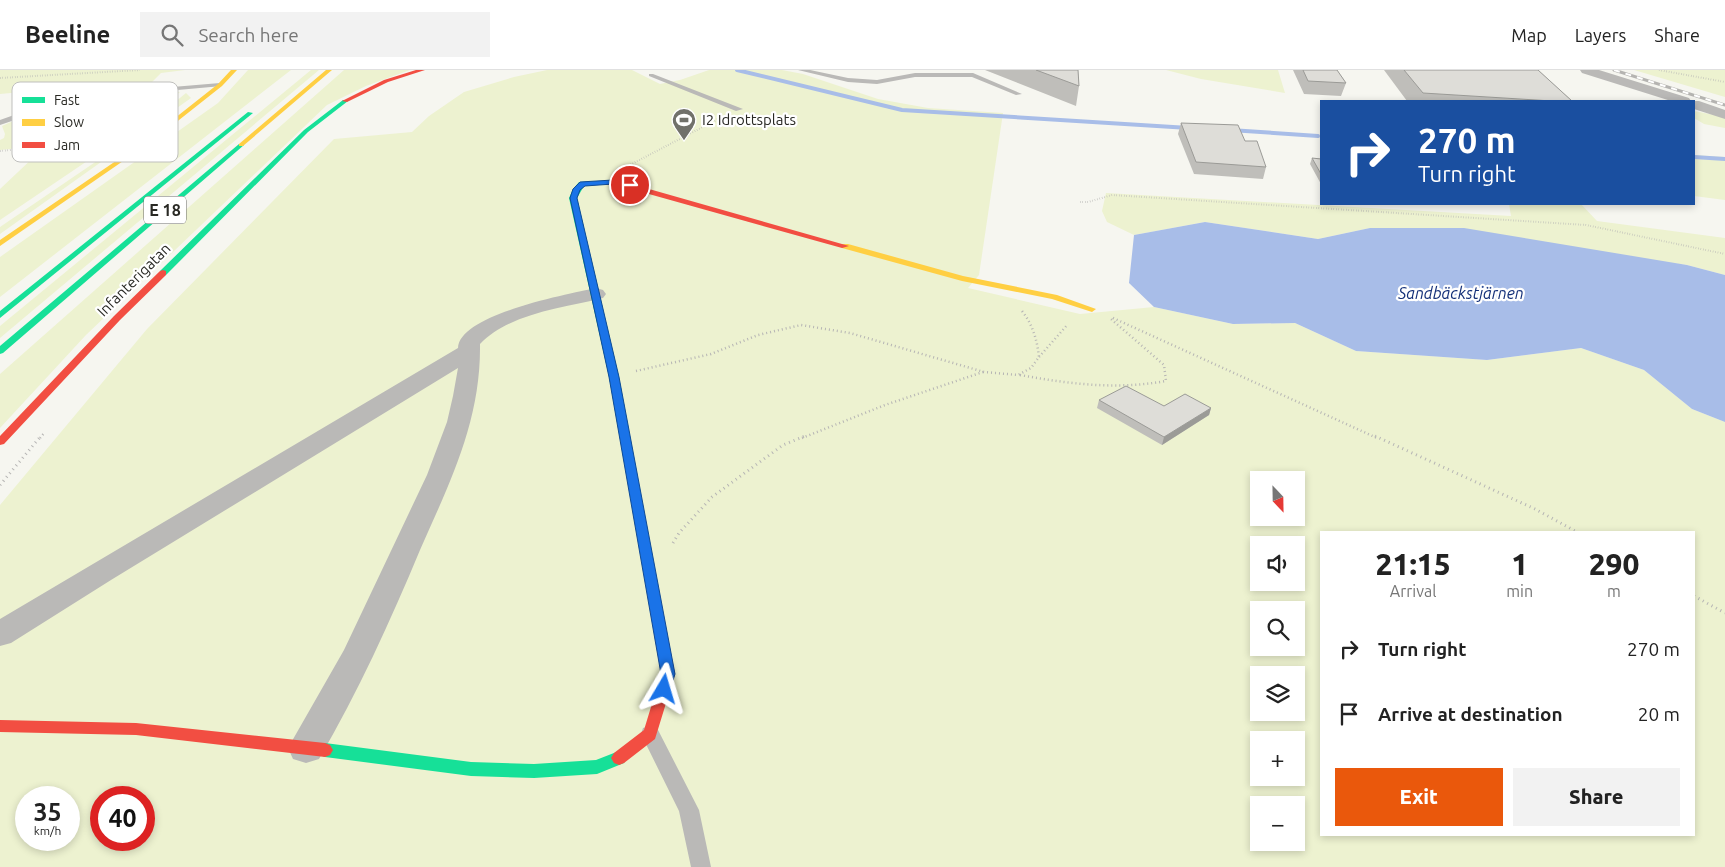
<!DOCTYPE html>
<html lang="en">
<head>
<meta charset="utf-8">
<style>
  :root { --surface:#fff; --page:#f2f2f2; --text:#222; --muted:#767676; --line:#e0e0e0; --accent:#ea580c }
  body { margin:0; font-family:Ubuntu,sans-serif; background:var(--page); color:var(--text); height:100vh; display:flex; flex-direction:column; font-size:19px; white-space:nowrap }
  * { box-sizing:border-box; margin:0 }
  p { font-size:16px; color:var(--muted) }
  .icon { flex:none; width:28px; height:28px; fill:none; stroke:currentColor; stroke-width:2; stroke-linecap:round; stroke-linejoin:round }
  .map { position:relative; flex:1; overflow:hidden }
  .drawer { position:absolute; left:1320px; top:461px; width:375px; height:305px; display:flex; flex-direction:column; background:var(--surface); border-radius:0px; box-shadow:0 2px 8px #0003 }
  .drawer>* { flex:none }
  .banner { position:absolute; left:1320px; top:30px; width:375px; height:105px; border-radius:0px; box-shadow:0 2px 8px #0003; background:#1a4fa0; color:#fff; overflow:hidden }
  .needle { width:32px; rotate:158deg }
  .controls { position:absolute; left:1250px; top:401px; display:grid; gap:10px }
  .controls a { display:grid; place-items:center; width:55px; height:55px; border-radius:0px; background:var(--surface); box-shadow:0 2px 8px #0003; font-size:25px }
  .speed { position:absolute; left:15px; top:716px; display:flex; gap:10px; font-size:25px; font-weight:700; text-align:center }
  .speed>* { display:grid; place-content:center; width:65px; height:65px; border-radius:50%; background:var(--surface); box-shadow:0 2px 8px #0003; line-height:1 }
  .speed small { font-size:12px; font-weight:400 }
  .speed .limit { border:8px solid #d22; background:#fff; color:#111 }
  .pin { position:absolute; display:grid; place-items:center; width:42px; height:42px; color:#fff; margin:-21px; border:2px solid #fff; border-radius:50%; box-shadow:0 1px 5px #0007 }
  .me { position:absolute; width:55px; margin:-28px; rotate:7deg; stroke-linejoin:round; filter:drop-shadow(0 0 4px #0008) }
  .turn { display:flex; align-items:center; gap:18px; height:105px; padding:0 15px; font-size:22px }
  .turn .icon { width:65px; height:65px; stroke-width:2.5 }
  .turn b { display:block; font-size:35px; line-height:42px }
  .eta { display:flex; justify-content:space-evenly; align-items:center; height:85px; text-align:center }
  .eta b { font-size:30px; font-weight:800; line-height:35px }
  .primary-button { display:flex; gap:10px; margin-top:auto; padding:10px 15px }
  .primary-button a { flex:1; height:58px; border-radius:0px; background:var(--accent); color:#fff; font-size:20px; font-weight:800; line-height:58px; text-align:center }
  .primary-button a+a { background:var(--page); color:var(--text) }
  ul { padding:0; list-style:none }
  li { display:flex; align-items:center; gap:15px; height:65px; padding:0 15px }
  li div { flex:1 }
  li b { display:block; font-size:19px }
  li em { font-style:normal }
  header { display:flex; align-items:center; gap:30px; box-sizing:border-box; height:70px; padding:0 25px; background:var(--surface); border-bottom:1px solid var(--line) }
  header strong { font-size:24px }
  nav { display:flex; gap:28px; margin-inline-start:auto; font-size:18px }
  .search { width:350px; height:45px; background:var(--page); display:flex; align-items:center; gap:12px; box-sizing:border-box; padding:0 18px; border-radius:0px; color:var(--muted); font-size:19px }
  .map>svg:first-child { display:block }
</style>
</head>
<body>
<header>
<strong>Beeline</strong>
<div class="search"><svg class="icon" aria-label="search" viewBox="0 0 24 24"><circle cx="10" cy="10" r="6"/><path d="M15 15l6 6"/></svg>Search here</div>
<nav><a>Map</a><a>Layers</a><a>Share</a></nav>
</header>
<div class="map">
<svg width="1725" height="797" viewBox="0 0 1725 797">
  <rect width="100%" height="100%" fill="#f6f6f0"/>
  <path fill="#edf2d0" fill-rule="evenodd" d="M0,0H185L161,3L152,12L41,15L22,22L0,24Z
    M248,0H291L0,227V187L218,33Z
    M311,0H319L0,268V256Z
    M344,0H410L366,16L327,35L86,265L0,358V304Z
    M547,0H632L660,14L680,10L709,0H782L803,4L878,29L928,38L1003,43L979,205L968,218L1080,244L1154,237L1233,254L1295,253L1356,281L1487,290L1581,278L1644,300L1692,339L1725,352V797H0V435L147,259L334,69L412,62L429,46L464,22L514,7ZM1259,410H1296V448H1259ZM1321,462H1694V765H1321ZM1259,475H1296V512H1259ZM1259,540H1296V578H1259ZM1259,605H1296V642H1259ZM1259,670H1296V708H1259ZM26,728H69V770H26ZM101,728H144V770H101ZM1259,735H1296V772H1259Z
    M1166,0H1278L1285,23L1201,9Z
    M1634,0H1725V27Z
    M147,22H180L108,77L0,150V119L36,85L61,77L77,75L120,31H104C118,24 132,23 147,22Z
    M186,23L191,28L0,164V157L132,67Z
    M92,27V32L76,34L30,77L0,80V70L4,68L5,64L2,56L33,42Z
    M1694,41L1725,47V58L1704,54L1694,48Z
    M1694,85L1725,87V130L1694,126Z
    M1106,123L1511,146L1509,134H1581L1597,151L1725,168V205L1687,195L1370,158L1318,169L1205,152L1134,165L1107,152L1102,141Z"/>
  <path fill="#a8bde8" d="M1205,152L1318,169L1370,158H1464L1687,195L1725,205V352L1692,339L1644,300L1581,278L1487,290L1356,281L1295,253L1233,254L1154,237L1129,213L1134,165Z"/>
  <g fill="none" stroke-linecap="round" stroke-linejoin="round">
    <path stroke="#a8bde8" stroke-width="4" d="M737,0L902,40L1189,58
      M1230,60L1318,66
      M1694,87L1725,89"/>
    <path stroke="#b6b5b4" stroke-width="2" stroke-dasharray="0.5 2" stroke-linecap="butt" d="M1659,0L1725,12
      M0,8L140,0
      M0,81L21,79L33,82
      M626,97L720,48
      M1080,132H1088L1112,125L1586,155L1725,184"/>
    <path stroke="#b6b5b4" stroke-width="2.5" stroke-dasharray="1 3" stroke-linecap="butt" d="M1113,248L1377,368
      M1039,287L1068,254
      M636,301L711,284L758,265L801,255L850,263L984,302L1018,305L1031,298L1039,287C1037,270 1033,255 1022,241
      M1020,305C1070,314 1116,320 1166,311L1164,295L1111,249
      M40,368L45,362
      M802,368L885,335L983,302"/>
    <path stroke="#b6b5b4" stroke-width="3" stroke-dasharray="1 4" stroke-linecap="butt" d="M1375,366L1535,439L1577,462
      M0,415L41,366
      M673,473L679,463L712,427L783,375L805,366
      M1694,526L1725,543"/>
    <path fill="#bab9b7" fill-rule="evenodd" d="M798,0H810L848,8L877,10L915,3H973L1022,24L1016,25L972,7H915L877,14L848,12Z
      M649,4H653L743,39L736,41L649,6Z
      M220,13L222,14V16L89,28L50,38L0,55V50L45,34L89,24Z
      M650,656L657,658L699,740L711,797H691L679,741L641,664L643,658Z"/>
    <path fill="#bab9b7" fill-rule="evenodd" d="M1580,0H1599L1689,28L1691,31H1699L1725,40V49L1694,39V31H1671L1582,3Z
      M596,218L603,220L606,224L603,228C563,238 510,243 480,274C481,351 450,412 420,480C390,552 358,622 319,689L306,693L293,689L288,678L344,580L427,405L447,352L453,326L458,298L111,510L11,573L0,576V549L458,278C459,244 569,224 596,218Z"/>
    <path fill="#16e098" fill-rule="evenodd" d="M343,30L348,31L308,62L166,205H160V201L304,60Z
      M248,42L253,43L0,248V241Z
      M239,74L244,75L3,283L0,284V276Z
      M606,111L608,112V114L584,116L577,128L619,307L658,516L657,519H647L646,516L609,307L569,128L573,119L579,112Z
      M325,673L471,692L534,694L596,690L619,681L624,683L627,688L624,693L597,704L534,708L471,706L325,687L320,685L317,680L320,675Z"/>
    <path fill="#ffcf43" fill-rule="evenodd" d="M231,0H237L222,16L155,69L0,176V170L151,67L218,14Z
      M326,0H332L243,76H239V74Z
      M842,174H848L963,206L1057,225L1096,239L1092,242L1052,229L962,211L842,178Z"/>
    <path fill="#f24e42" fill-rule="evenodd" d="M416,0H425L388,12L347,32L342,31L384,10Z
      M606,111L635,115L849,176L842,178L631,119L604,114V112Z
      M163,200L166,201V205L120,250L4,374L0,375V366L114,246L160,201Z
      M652,511L657,513L658,516L675,604L655,669L624,693L619,695L614,693L611,688L614,683L644,660L661,604L646,516L647,513Z
      M0,650L136,653L325,673L330,675L333,680L330,685L325,687L136,665L0,662Z"/>
    <g stroke="#b5b4b1" stroke-width="3">
      <path id="rail" d="M1614,0L1725,35"/>
    </g>
    <use href="#rail" stroke="#fff" stroke-width="2" stroke-dasharray="6" stroke-linecap="butt"/>
  </g>
  <path fill="#bfbeba" d="M985,0H1078L1079,16L1076,36Z
    M1293,0H1337L1346,13L1341,26L1304,24Z
    M1384,0H1538L1572,31H1407Z
    M1181,53L1245,71L1266,97L1263,109L1194,104L1178,64Z
    M1312,88L1321,89V114L1310,94Z
    M1099,330L1164,336L1211,338L1209,345L1162,375L1097,338Z"/>
  <path fill="#9b9b97" d="M1211,338L1209,345L1162,375L1164,367Z"/>
  <path fill="#deddd8" stroke="#9b9b97" d="M1036,0H1078L1079,16Z
    M1303,0H1337L1346,13L1308,11Z
    M1404,0H1538L1572,31H1552L1423,23Z
    M1181,53L1238,55L1245,71H1257L1266,97L1196,92Z
    M1312,88L1321,89V104Z
    M1126,316L1164,336L1185,324L1211,338L1164,367L1099,330Z"/>
  <path fill="#1a73e8" stroke="#114b97" d="M613,110L634,115L630,117L613,114L585,116L580,120L577,128L619,307L675,604L669,623L664,625L659,623L656,619L661,604L609,307L570,128L573,119L580,112Z"/>
  <defs>
    <g id="stadium-pin" transform="scale(1.25)"><path d="M0 17L-7.5 6A9.5 9.5 0 1 1 7.5 6Z" fill="#71716b" stroke="#fff"/><path d="M0-5a6.5 5 0 1 0 0 10a6.5 5 0 1 0 0-10ZM-3.5-1.8h7v3.6h-7Z" fill="#fff"/></g>
  </defs>
  <g fill-rule="evenodd">
    <use href="#stadium-pin" x="684" y="50"/>
  </g>
  <g text-anchor="middle" stroke-width="4.5" stroke-linejoin="round" paint-order="stroke">
    <g font-size="15" fill="#292924" stroke="#fff" text-anchor="start">
      <text x="702" y="55">I2 Idrottsplats</text>
    </g>
    <g font-size="15" fill="#292924" stroke="#fff">
      <text transform="translate(134 210) rotate(-45)" y="5">Infanterigatan</text>
    </g>
    <rect fill="#fff" stroke="#696966" stroke-width="1" x="144" y="126.5" width="42" height="27" rx="4"/>
    <g font-size="16" font-weight="bold" fill="#292924">
      <text x="165" y="146">E 18</text>
    </g>
    <g font-size="16" font-style="italic" fill="#132f78" stroke="#fff">
      <text x="1461" y="229">Sandbäckstjärnen</text>
    </g>
  </g>
  <rect x="12" y="12" width="166" height="80" rx="8" fill="#fff" stroke="#bfbfbd" stroke-width="1"/>
  <rect x="22" y="27" width="23" height="6" fill="#16e098"/>
  <rect x="22" y="49" width="23" height="7" fill="#ffcf43"/>
  <rect x="22" y="72" width="23" height="6" fill="#f24e42"/>
  <g font-size="14" fill="#292924">
    <text x="54" y="35">Fast</text>
    <text x="54" y="57">Slow</text>
    <text x="54" y="80">Jam</text>
  </g>
</svg>
<div class="controls">
<a><svg class="needle" viewBox="-14 -14 28 28"><path d="M0-13l5 13h-10z" fill="#e53935"/><path d="M0 13l5-13h-10z" fill="#767676"/></svg></a>
<a><svg class="icon" aria-label="sound" viewBox="0 0 24 24"><path d="M4 9h4l5-4v14l-5-4H4zM17 9q2 3 0 6"/></svg></a>
<a><svg class="icon" aria-label="search" viewBox="0 0 24 24"><circle cx="10" cy="10" r="6"/><path d="M15 15l6 6"/></svg></a>
<a><svg class="icon" aria-label="layers" viewBox="0 0 24 24"><path d="M12 4l9 5-9 5-9-5zM3 14l9 5 9-5"/></svg></a>
<a>+</a>
<a>−</a>
</div>
<div class="speed"><div>35<small>km/h</small></div><div class="limit">40</div></div>
<div class="pin" style="left:630px;top:115px;background:#d93025"><svg class="icon" aria-label="arrive" viewBox="0 0 24 24"><path d="M6 21V4h12l-3 4 3 4H6"/></svg></div>
<svg class="me" style="left:664px;top:619px" viewBox="-20 -20 40 40"><path d="M0-17L14 15 0 8-14 15z" fill="#1a73e8" stroke="#fff" stroke-width="4"/></svg>
<div class="banner">
<div class="turn"><svg class="icon" aria-label="right" viewBox="0 0 24 24"><path d="M7 20v-9h11M14 6l5 5-5 5"/></svg><div><b>270 m</b>Turn right</div></div>
</div>
<section class="drawer">
<div class="eta">
<div><b>21:15</b><p>Arrival</p></div>
<div><b>1</b><p>min</p></div>
<div><b>290</b><p>m</p></div>
</div>
<ul>
<li><svg class="icon" aria-label="right" viewBox="0 0 24 24"><path d="M7 20v-9h11M14 6l5 5-5 5"/></svg><div><b>Turn right</b></div><em>270 m</em></li>
<li><svg class="icon" aria-label="arrive" viewBox="0 0 24 24"><path d="M6 21V4h12l-3 4 3 4H6"/></svg><div><b>Arrive at destination</b></div><em>20 m</em></li>
</ul>
<div class="primary-button"><a>Exit</a><a>Share</a></div>
</section>
</div>
</body>
</html>
